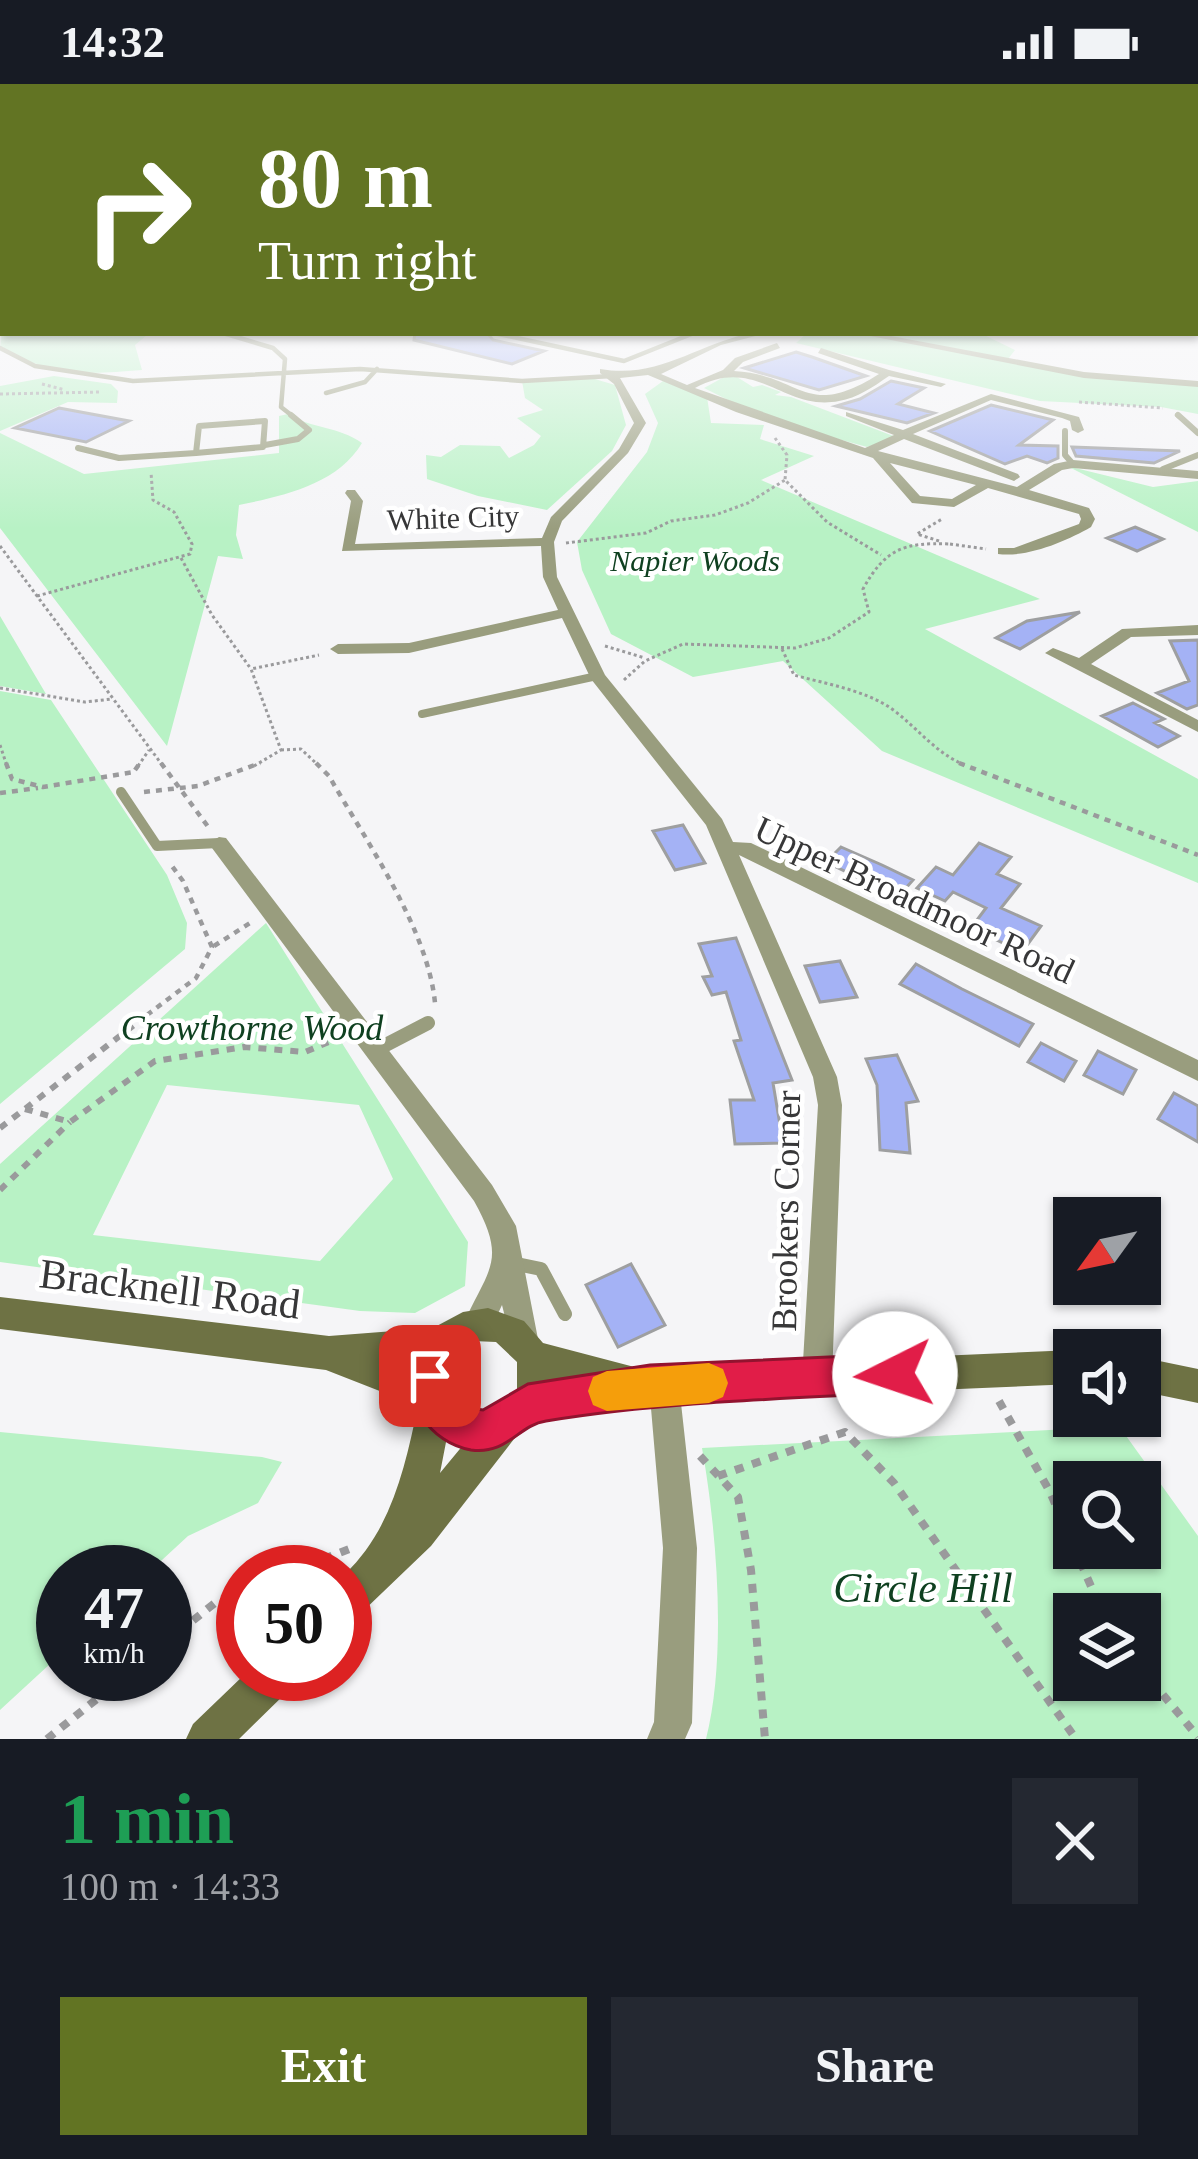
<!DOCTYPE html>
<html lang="en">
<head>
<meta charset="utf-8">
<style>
  :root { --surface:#171b24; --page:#242831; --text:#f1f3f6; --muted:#9ea1a6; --accent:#627423 }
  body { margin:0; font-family:Georgia,serif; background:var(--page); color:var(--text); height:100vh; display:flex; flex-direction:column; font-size:45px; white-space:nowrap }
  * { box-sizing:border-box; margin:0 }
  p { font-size:39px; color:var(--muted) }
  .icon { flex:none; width:66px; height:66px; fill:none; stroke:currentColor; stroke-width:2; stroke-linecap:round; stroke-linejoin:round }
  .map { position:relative; height:1655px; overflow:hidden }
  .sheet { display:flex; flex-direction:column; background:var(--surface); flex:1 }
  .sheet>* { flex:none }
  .banner { position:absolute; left:0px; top:0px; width:1200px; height:252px; box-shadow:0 3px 9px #0004; background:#627423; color:#fff; overflow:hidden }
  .needle { width:78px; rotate:237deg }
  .buttons { position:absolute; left:1053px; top:1113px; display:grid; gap:24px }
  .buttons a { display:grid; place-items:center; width:108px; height:108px; border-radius:0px; background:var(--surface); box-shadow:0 3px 9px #0004; font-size:60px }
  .speed { position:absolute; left:36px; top:1461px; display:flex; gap:24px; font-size:60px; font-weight:700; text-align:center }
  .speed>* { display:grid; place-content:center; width:156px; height:156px; border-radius:50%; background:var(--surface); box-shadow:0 3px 9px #0004; line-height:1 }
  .speed small { font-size:30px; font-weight:400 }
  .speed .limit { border:18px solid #d22; background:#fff; color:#111 }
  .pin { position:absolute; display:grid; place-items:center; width:102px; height:102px; color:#fff; margin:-51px; border-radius:24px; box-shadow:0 6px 18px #0006 }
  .me { position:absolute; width:132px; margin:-66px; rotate:266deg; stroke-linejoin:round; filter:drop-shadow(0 0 9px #0008) }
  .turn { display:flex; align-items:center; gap:42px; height:252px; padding:0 60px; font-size:54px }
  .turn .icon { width:156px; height:156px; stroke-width:2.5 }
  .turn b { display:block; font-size:84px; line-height:102px }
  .round { display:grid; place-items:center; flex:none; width:126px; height:126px; border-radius:0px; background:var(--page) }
  .head { display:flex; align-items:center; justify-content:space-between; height:204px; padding:0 60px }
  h1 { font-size:72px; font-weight:800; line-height:90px; color:#1e9e55 }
  .button { display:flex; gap:24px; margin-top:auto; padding:24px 60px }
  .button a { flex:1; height:138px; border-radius:0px; background:var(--accent); color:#fff; font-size:48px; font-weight:800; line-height:138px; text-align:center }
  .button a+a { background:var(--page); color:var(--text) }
  .status { display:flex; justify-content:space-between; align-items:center; height:84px; padding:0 60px; background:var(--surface); direction:ltr }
  .status svg { height:33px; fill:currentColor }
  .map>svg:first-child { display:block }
</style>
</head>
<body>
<div class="status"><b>14:32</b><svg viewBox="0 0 49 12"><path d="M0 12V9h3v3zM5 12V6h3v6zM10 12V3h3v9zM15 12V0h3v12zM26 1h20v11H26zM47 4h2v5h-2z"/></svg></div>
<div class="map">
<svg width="1198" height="1655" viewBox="0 0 1198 1655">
  <rect width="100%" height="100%" fill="#f5f5f7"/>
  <path fill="#b8f2c5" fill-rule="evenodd" d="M3,233V249L147,251L135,261L142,286C82,291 54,292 0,264Z
    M807,249H980L1015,266L1008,275L1084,291L1198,300V330L1161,323L1040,317L796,259Z
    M54,292L111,300L118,307L117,319L68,318L0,347V302Z
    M588,293L615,301L626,341L612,367L547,426L478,412L427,395L426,371L441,373L460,361L500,362L509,374L534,361L541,352L517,334L543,326L525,314L522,297Z
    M724,293H737L753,303L762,301L781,308L775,311L791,313L896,353L867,363L766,335L704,304Z
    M663,297L707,313L711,339L764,341L760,355L814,372L761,396L1040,515L925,545L1198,695V799L882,667L783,577L693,593L611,550L582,486L577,458L647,368L658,339L645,310Z
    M288,330C312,345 338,342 362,359C337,401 282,412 239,421L236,451L243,475L218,472L167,662L0,444V349L84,390L279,369V332Z
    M1067,382L1153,403L1198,397V448Z
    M0,532L46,610L0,602Z
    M0,607L51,616L167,791L187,839L185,865L0,1020Z
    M266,839L468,1158L465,1202L415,1229L360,1227L0,1178V1080ZM167,1001L359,1021L393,1095L320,1177L93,1151Z
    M1088,1344L1124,1349L1198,1452V1655H706C727,1573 717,1447 702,1364ZM1074,1398H1140V1464H1074ZM1074,1530H1140V1596H1074Z
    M0,1348L262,1373L282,1378L258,1419L188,1452L149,1488H63V1568L0,1626Z"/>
  <path fill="#a4b2f5" stroke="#9e9fa0" stroke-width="3" d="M415,249H487L493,256L544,267L512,280L414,256Z
    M796,268L812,273L866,292L819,306L744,284Z
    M891,297L924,304L898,320L934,329L907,339L836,322L860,315Z
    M991,321L1053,336L1019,361L1058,362V374L1047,379L1027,372L1005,380L930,347Z
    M59,324L129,337L86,358L15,344Z
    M1072,363L1180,367L1154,379L1076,372Z
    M1135,443L1163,455L1137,467L1107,454Z
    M1080,528L1020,565L996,554L1027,537Z
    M1198,556V621L1187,625L1157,609L1189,597L1170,557Z
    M1133,619L1164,635L1155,639L1179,652L1158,663L1102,632Z
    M683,741L705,779L675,786L653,747Z
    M979,759L1011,773L997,790L1020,800L1001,824L1041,842L1022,868L971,844L986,824L953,808L945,817L917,804L936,783L953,791Z
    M841,763L882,781L913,796L898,813L826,778Z
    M736,854L792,996L773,999L783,1059L735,1060L730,1016H754L734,957L741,956L726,908L712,911L703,893L712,892L699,860Z
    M840,877L857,913L820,918L805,882Z
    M916,880L962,905L1033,940L1019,962L900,900Z
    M1041,959L1076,977L1064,997L1028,978Z
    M1098,967L1136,986L1123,1010L1084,991Z
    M897,971L918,1017L906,1019L910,1069L880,1066L877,1001L866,975Z
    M1174,1009L1198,1022V1058L1158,1035Z
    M631,1180L665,1241L618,1263L586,1201Z"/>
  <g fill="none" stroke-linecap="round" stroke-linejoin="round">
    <path stroke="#9a9a9c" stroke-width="3" stroke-dasharray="3 3" stroke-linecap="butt" d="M42,300L65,306
      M0,310L102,308
      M1079,318L1163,324
      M775,354L787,371L785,396L827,438L881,471
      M939,457L917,450L942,435
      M566,459L646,449L671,437L715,431L748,419L785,396
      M950,460L986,465
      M0,462L163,682
      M181,474L212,531L251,585
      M37,512L190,470L192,460L174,428L153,416L151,388
      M605,562L645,574
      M782,565L794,591C826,600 865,606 892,625C919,645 936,670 967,682
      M624,596L645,577L683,560L795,564L829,554L869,528L863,505C885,465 904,458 949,460
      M0,604L85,618L112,615
      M0,661L7,682
      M281,666L301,665L319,682
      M138,682L149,666
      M254,682L281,666L251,585L319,571"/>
    <path stroke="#9a9a9c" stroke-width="4.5" stroke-dasharray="6 6" stroke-linecap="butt" d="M6,679L12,695L43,703L134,688
      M161,679L209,744
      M316,679L329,692C366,757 428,845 435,919
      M959,679L1198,771
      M135,686L140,679
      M144,708L198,702L260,679
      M0,709L38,704
      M214,862L250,839
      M147,931L196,894L212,863L183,797L169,778"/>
    <path stroke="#9a9a9c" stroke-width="6" stroke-dasharray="8 8" stroke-linecap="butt" d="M25,1025L70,1038L155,977L244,963L305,968L336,955
      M0,1044L151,928
      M0,1106L70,1038"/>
    <path stroke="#9a9a9c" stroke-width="8" stroke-dasharray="9 9" stroke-linecap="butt" d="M999,1317L1050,1408L1103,1530
      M700,1372L738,1413L751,1486L765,1655
      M718,1392L845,1348L894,1399L1076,1655
      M290,1488L352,1464
      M165,1559L216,1518L243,1507
      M1140,1583L1198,1653
      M47,1655L128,1590"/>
    <path stroke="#999d7e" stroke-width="4.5" d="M223,249L273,264L285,275L281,323L295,334
      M494,249L624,277L694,249
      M0,264L35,282L133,297L360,285L522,297L612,292
      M326,309L365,298L377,285
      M1177,331L1181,334"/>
    <path stroke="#999d7e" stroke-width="6" d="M1178,331L1198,349
      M265,337L263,363L196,369L199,342Z
      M1065,347V371L1073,380
      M265,361L298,355L309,346L291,331
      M78,364L119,374L196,369
      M1163,385L1198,371"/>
    <path stroke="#999d7e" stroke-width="8" d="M422,630L597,592"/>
    <path stroke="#999d7e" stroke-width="10" d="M121,708L157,762L219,759"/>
    <path stroke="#999d7e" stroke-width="14" d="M376,966L428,939
      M512,1179L541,1185L565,1230"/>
    <path fill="#999d7e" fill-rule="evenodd" d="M750,249H767L721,261L661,290L687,301L723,286L735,274L777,259L780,264L743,278L734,287C803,291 805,337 879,290L818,269L821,264L889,286L946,300L941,303L889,292C873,303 857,314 839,317C783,328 757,270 695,304L865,364L894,351L846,332V328L903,346L991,310L1079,333L1084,346L1078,349L1072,346L1070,337L1062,334L991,316L913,350L1018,390L1020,393L1014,397L904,355L878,367L1017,403L1054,380L1073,376L1198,387V395L1073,384L1062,386L1029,406L1089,424L1095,435L1091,443C1067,457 1027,474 998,470V464H1014L1079,440L1081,435L1079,430L988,404L954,423L912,419L873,374L736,328L648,291L620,294L646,339L628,369L562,437L554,458L557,493L605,591L722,735L733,758L751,759L1198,976V997L739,771L837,993L842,1021L832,1295L828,1306L817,1310L806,1306L802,1295L818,1021L813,993L706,741L591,595L562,534L409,569L338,570L330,565L338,560L409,559L558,526L543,493L541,462L342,467L351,417L345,409L347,406H355L363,417L355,460L542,454L551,433L619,365L634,339L614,300L600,289V285C659,295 693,262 750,249ZM890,379L976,401L952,415L920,412Z
      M855,249H875L1084,288L1198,297V303L1084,294Z
      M1198,541V551L1131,553L1091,580L1198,636V648L1045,569L1053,564L1079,574L1122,545Z
      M219,753L226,754L492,1101L516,1142L538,1255L533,1265L523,1269L513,1265L502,1221L488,1251L478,1255L468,1251L463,1241C488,1184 508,1178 474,1117L212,764L209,759Z
      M664,1286L675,1290L679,1301L697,1464L692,1639L685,1655H647L654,1638L663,1464L649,1301L653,1290Z"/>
    <path fill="#6e7244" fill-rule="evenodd" d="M0,1213L329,1252L433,1244L463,1228L488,1224L524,1237L543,1259L642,1285L1074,1266V1300L650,1318L539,1336L514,1355L431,1462L359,1531L345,1537V1490C392,1445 405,1383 418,1322L326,1286L0,1245ZM473,1257L496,1258L517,1278V1306L497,1326H469L449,1306V1278ZM447,1353L464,1360L440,1389Z
      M1140,1273L1198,1285V1319L1140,1307Z
      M245,1590H296L290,1605L239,1655H186L193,1640Z"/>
  </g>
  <linearGradient id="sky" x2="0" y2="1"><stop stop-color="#95c6f1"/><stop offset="0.48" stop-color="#fafafb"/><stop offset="1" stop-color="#fafafb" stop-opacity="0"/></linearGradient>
  <rect width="1198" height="445" fill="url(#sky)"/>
  <path fill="#e11d48" stroke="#92132f" stroke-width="3" d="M895,1270L909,1276L914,1290L909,1304L895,1309C777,1315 662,1318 546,1337C518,1341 508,1371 471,1366C431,1359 400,1317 416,1278L430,1272L444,1278L454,1311L469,1324L483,1326L528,1300L650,1281Z"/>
  <path fill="#f59e0b" d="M709,1279L723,1285L728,1299L723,1313L709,1319L607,1327L593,1321L588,1307L593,1293L607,1287Z"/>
  <g text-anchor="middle" stroke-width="9" stroke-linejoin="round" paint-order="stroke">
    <g font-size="30" fill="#373738" stroke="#fff">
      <text transform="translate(453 434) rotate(-2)" y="10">White City</text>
    </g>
    <g font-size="30" font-style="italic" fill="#0f4020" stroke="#fff">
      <text x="695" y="487">Napier Woods</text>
    </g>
    <g font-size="36" fill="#373738" stroke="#fff">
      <text transform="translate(915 815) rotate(25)" y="13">Upper Broadmoor Road</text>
      <text transform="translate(785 1127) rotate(-89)" y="13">Brookers Corner</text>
    </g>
    <g font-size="36" font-style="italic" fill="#0f4020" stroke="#fff">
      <text x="252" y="956">Crowthorne Wood</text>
    </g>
    <g font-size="42" fill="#373738" stroke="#fff">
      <text transform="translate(170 1204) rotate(7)" y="15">Bracknell Road</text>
    </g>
    <g font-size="42" font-style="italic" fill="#0f4020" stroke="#fff">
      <text x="923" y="1518">Circle Hill</text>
    </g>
  </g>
</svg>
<div class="buttons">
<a><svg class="needle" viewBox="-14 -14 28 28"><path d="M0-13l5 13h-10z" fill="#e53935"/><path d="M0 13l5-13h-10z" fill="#9ea1a6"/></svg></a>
<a><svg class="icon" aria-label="sound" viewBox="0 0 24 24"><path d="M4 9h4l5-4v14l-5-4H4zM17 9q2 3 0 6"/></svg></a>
<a><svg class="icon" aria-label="search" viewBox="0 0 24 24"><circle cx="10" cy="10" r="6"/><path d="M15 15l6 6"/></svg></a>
<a><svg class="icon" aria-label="layers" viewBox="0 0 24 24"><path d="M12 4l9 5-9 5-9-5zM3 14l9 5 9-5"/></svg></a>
</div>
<div class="speed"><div>47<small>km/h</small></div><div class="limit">50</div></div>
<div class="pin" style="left:430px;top:1292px;background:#d93025"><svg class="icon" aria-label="arrive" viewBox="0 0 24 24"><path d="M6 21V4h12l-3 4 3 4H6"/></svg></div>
<svg class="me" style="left:895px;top:1290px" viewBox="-20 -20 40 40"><circle r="19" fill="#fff"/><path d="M0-13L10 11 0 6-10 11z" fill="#e11d48"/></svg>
<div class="banner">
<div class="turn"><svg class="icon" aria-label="right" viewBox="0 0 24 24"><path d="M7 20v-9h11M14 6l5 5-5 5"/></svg><div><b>80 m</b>Turn right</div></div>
</div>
</div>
<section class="sheet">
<div class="head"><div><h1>1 min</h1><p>100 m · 14:33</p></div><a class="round"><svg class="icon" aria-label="close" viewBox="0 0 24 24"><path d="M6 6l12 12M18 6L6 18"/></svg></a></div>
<div class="button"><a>Exit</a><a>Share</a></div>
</section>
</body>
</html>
